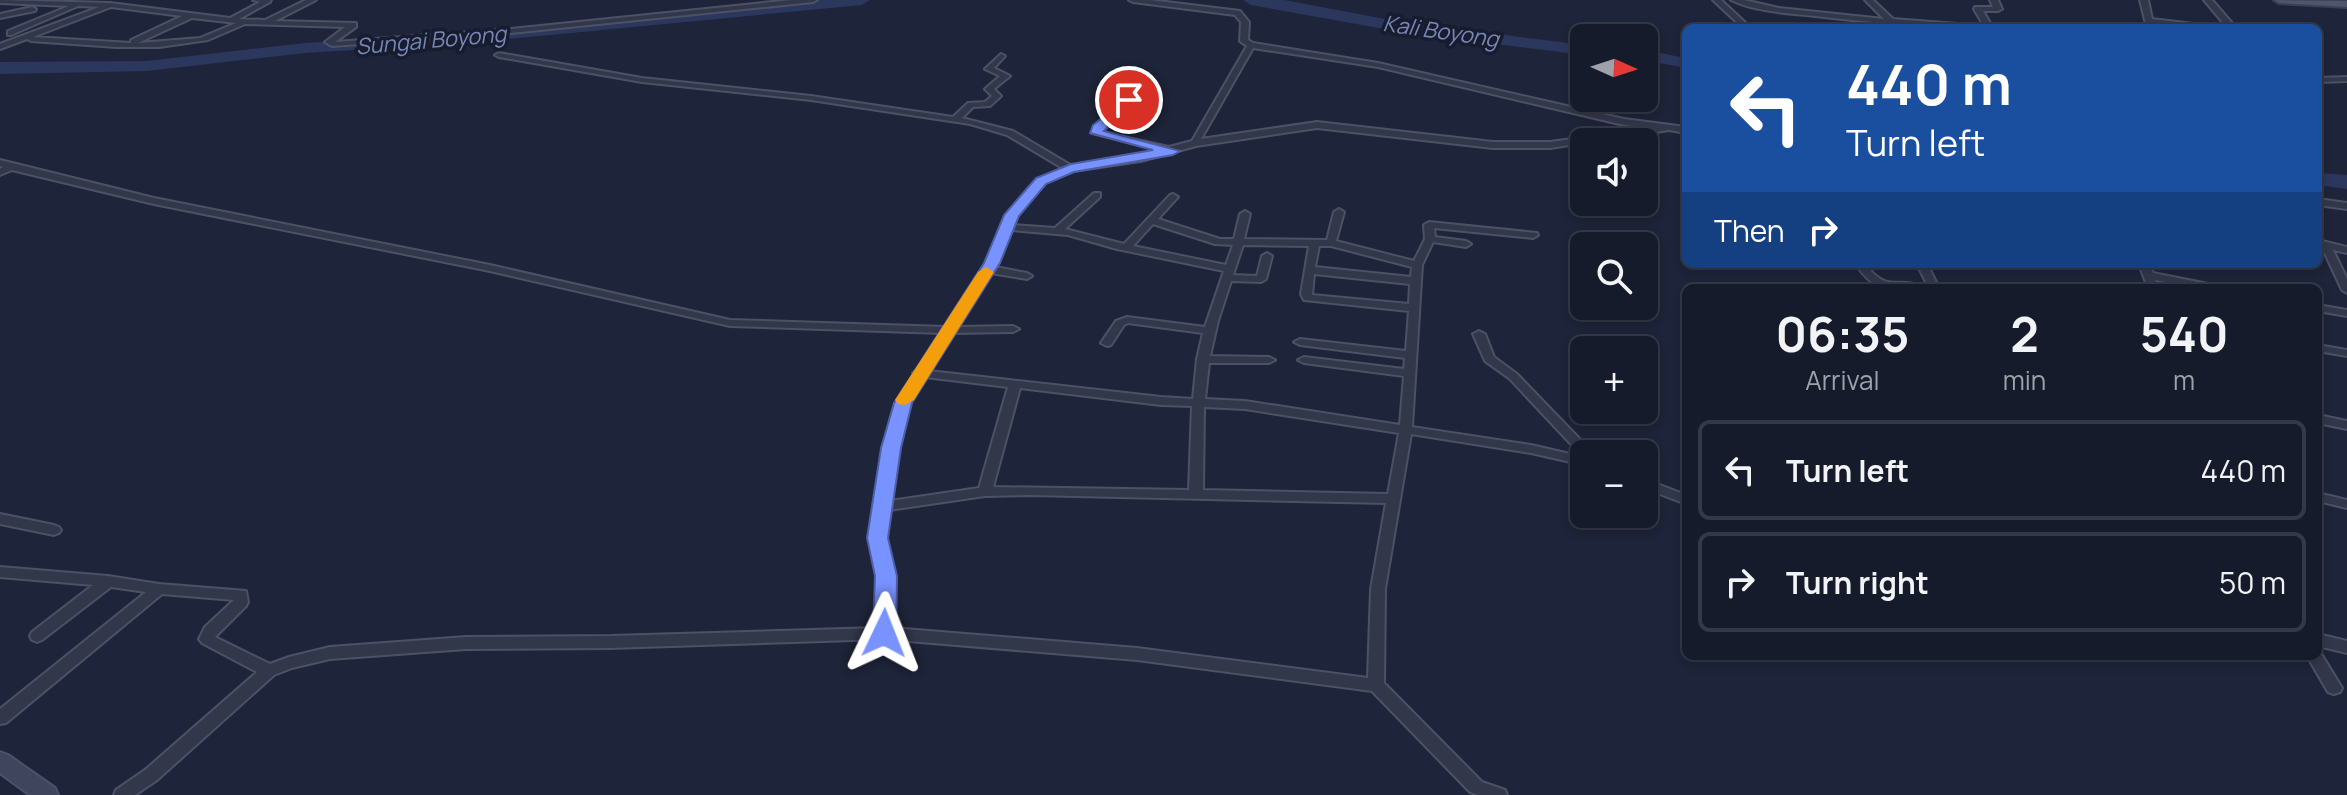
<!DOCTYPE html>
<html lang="en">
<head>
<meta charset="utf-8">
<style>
  :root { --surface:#161b2b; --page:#1f2433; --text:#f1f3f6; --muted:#9ea1a9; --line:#353947 }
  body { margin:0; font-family:Manrope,sans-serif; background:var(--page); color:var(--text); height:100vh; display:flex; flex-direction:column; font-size:30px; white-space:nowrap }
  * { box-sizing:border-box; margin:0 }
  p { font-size:26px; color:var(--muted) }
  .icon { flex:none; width:44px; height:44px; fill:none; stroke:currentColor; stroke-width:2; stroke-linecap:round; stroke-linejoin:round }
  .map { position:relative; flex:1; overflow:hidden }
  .details { position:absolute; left:1682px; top:284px; width:640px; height:376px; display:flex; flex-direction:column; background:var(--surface); border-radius:12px; box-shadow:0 4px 12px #0003,0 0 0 2px var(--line) }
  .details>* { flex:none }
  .guide { position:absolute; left:1682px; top:24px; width:640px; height:244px; border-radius:12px; box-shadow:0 4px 12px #0003,0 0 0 2px var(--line); background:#1a4fa0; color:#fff; overflow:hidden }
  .needle { width:52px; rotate:93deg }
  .buttons { position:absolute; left:1570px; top:24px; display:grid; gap:16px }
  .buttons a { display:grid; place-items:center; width:88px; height:88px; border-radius:12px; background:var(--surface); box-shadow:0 4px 12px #0003,0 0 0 2px var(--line); font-size:40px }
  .pin { position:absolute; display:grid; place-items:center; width:68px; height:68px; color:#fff; margin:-34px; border:4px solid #fff; border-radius:50%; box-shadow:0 2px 8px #0007 }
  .me { position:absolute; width:88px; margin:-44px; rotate:2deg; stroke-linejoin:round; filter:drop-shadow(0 0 6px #0008) }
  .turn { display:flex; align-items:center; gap:28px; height:168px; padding:0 32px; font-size:36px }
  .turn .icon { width:104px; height:104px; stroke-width:2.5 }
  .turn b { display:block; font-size:56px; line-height:68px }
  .then { display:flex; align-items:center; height:76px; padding:0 32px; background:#0003; gap:16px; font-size:30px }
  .eta { display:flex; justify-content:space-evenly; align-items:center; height:136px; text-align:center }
  .eta b { font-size:48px; font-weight:700; line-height:56px }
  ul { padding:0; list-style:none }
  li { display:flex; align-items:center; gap:24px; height:100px; margin:0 16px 12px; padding:0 16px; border:4px solid var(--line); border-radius:12px }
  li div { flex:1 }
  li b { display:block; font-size:30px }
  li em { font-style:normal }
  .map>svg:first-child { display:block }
</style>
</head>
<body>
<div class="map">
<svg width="2347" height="795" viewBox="0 0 2347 795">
  <rect width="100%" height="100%" fill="#1e2439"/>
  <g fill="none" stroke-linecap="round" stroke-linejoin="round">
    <path fill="#2c375e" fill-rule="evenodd" d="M810,0H870L862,5L465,43L305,53L147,71L0,74V62L147,61L305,43L465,33Z
      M1243,0H1284L1401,22L1584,45V55L1401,32L1251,5Z
      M1644,50L1686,58V68L1644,60Z
      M2318,173L2347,175V189L2318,185Z"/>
    <g stroke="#4c5165" stroke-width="4">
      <path id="minor" d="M0,0L110,3L230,18L260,2L253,0H271L270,2L239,19L265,20L306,0H316L275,21L356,23V27L335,42L511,29L792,0H817L813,2L511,33L332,46L325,42L345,27L245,24L208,40L159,47H116L31,41L27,39L0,49V44L99,7L78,6L11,35H8V31L69,6L0,3ZM111,7L182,16L131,40V43L33,37ZM192,18L236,23L200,38L138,43Z
        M1129,0H1150L1240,11L1249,22L1248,40L1253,43L1378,63L1624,119L1686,127V133L1669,130L1550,148H1493L1317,128L1196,146L1141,161L1073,171L1044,183L1017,216L1013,225L1055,228L1094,193H1100V197L1065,229L1124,244L1170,195L1173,194L1178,197L1158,219L1220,239H1234L1240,214L1245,211L1250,214L1244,239L1327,240L1334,212L1339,209L1344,212L1336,241L1414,261L1425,239L1424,225L1429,222L1537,233L1538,235L1533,238L1434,228L1435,237L1466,241L1471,244L1466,247L1433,242L1422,265L1412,427L1531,445L1583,457L1509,378L1485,361L1473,334L1479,331L1485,334L1494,357L1517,374L1594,454H1584V465L1531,453L1411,434L1385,589L1384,683L1482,782L1505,790L1507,795H1478L1470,792L1372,691L1137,660L884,639L610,648L466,649L330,659L292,668L274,675L157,780L135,795H114L116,790L145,770L257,672L202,643L199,639L205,627L234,600L162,594L6,723L0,724V709L146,592L111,587L42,640L37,642L32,640L30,636L32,632L93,585L0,577V567L108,576L159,584L246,591L248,602L246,606L215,637L270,664L289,657L330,647L466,637L610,636L877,628L879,576L871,538L885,448L897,403L915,375L913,373L918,370L942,333L730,326L490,271L154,204L12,170L0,175V169L3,167L0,166V160L154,198L490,265L730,320L946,327L987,263L1009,213L1038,179L1064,169L1007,135L970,124L811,100L642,82L499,57L495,55L499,53L642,78L811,96L953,117L968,103L985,102L992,96L985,89L1000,76L985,69L1001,54L1005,56L994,68L1010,76L994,89L1001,96L990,106L973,107L962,118L1013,131L1072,166L1140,155L1159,150L1092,133L1095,126L1129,98L1133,100L1132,102L1101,132L1169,147L1192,141L1247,46L1240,41L1241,22L1235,15L1133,2ZM1253,48L1378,67L1624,125L1653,128L1550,142H1493L1317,122L1201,139ZM1153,224L1215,244L1233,245L1226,265L1133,246ZM1011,230L1068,235L1117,249L1224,271L1205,327L1127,317L1116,321L1101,343L1107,346L1111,345L1124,325L1128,323L1203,333L1197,359L1193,399L1161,397L929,371L953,333L1013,332L1019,329L1013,326L957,327L991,273L1027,279L1032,276L1027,273L995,267ZM1243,245L1309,246L1301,294L1304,300L1409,311L1406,351L1300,339L1294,342L1300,345L1405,358L1404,369L1304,357L1298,360L1304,363L1404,376L1400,425L1245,401L1205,399L1209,363H1269L1275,360L1269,357L1210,356L1218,321L1231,281L1261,282L1266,279L1272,256L1267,253L1262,256L1257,276L1233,275ZM1319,246H1331L1412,267L1411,277L1315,267ZM1314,274L1410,284L1409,304L1312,295ZM925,377L1008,387L979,488L890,501L897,448L909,403ZM1020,388L1161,405L1192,406L1189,490L993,487ZM1204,407L1245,409L1399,433L1388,494L1203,490ZM1031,495L1386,503L1371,589L1368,678L1137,648L892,628L893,576L885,538L889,510L985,496Z
        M1713,0H1721L1751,28H1743Z
        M1731,0H1744L1779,8L1884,19L1865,0H1873L1893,19L1984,26L1974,9L1975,7H1993L1990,0H1998L2002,9L1998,11H1983L1993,28C1932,28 1875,23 1815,16C1788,13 1756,12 1731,0Z
        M2140,0H2148L2152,19L2210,26L2214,28H2191L2154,24L2155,28H2147Z
        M2204,0H2212L2232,23V28H2224L2225,25Z
        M32,7L36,9L35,11L0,18V14Z
        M2347,77V81L2318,82V78Z
        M2318,199L2347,203V209L2318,205Z
        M2318,240L2347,247V253L2333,250L2347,279V293L2342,290L2322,247L2318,246Z
        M1856,264H1866C1886,295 1902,275 1924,288C1892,288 1875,295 1856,264Z
        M1917,264H1927L1939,288H1929Z
        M2139,264H2149L2153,273L2213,285L2218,288H2197L2155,280L2158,288H2148Z
        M2318,305L2347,310V316L2318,311Z
        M2318,345L2347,350V356L2318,351Z
        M2318,415L2347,421V429L2318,423Z
        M1644,479L1686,495V504L1644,488Z
        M2318,493L2347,500V508L2318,501Z
        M0,514L54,525L59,527L61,530L59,533L54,535L0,524Z
        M2318,634L2347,641V653L2318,646Z
        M2318,651L2320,652L2342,688L2340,692L2334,694L2328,692L2307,656H2318Z"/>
    </g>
    <g stroke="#4c5165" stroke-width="4">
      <path id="secondary" d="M0,752L8,755L55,788L58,795H30L0,773Z"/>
    </g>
    <g stroke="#3b4053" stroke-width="4">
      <path id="primary" d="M2274,0L2347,1V7L2279,3Z"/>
    </g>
    <use href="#minor" fill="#32374a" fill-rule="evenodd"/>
    <use href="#secondary" fill="#3f455d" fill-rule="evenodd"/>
    <use href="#primary" fill="#4f556a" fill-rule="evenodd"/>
  </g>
  <path fill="#7892ff" stroke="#4e5fa6" stroke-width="2" d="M1129,96L1135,100L1104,131L1180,151L1173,155L1074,172L1046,184L1019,216L1000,263L912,403L901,448L888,538L897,576L896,633L892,639L884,641L876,639L873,633L875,576L867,538L881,448L894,403L984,263L1004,215L1036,178L1071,164L1153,150L1090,133L1093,125Z"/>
  <path fill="#f59e0b" d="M986,267L994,272L914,400L905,405L898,404L895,400L978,272Z"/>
  <g text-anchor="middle" stroke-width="7" stroke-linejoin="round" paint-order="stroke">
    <g font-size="22" font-style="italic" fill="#7987b6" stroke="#171c2e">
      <text transform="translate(1441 31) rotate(8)" y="8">Kali Boyong</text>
      <text transform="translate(431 40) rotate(-5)" y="8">Sungai Boyong</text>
    </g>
  </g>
</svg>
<div class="buttons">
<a><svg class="needle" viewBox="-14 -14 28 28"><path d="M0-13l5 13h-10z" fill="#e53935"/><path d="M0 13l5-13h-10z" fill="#9ea1a9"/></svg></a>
<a><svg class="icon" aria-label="sound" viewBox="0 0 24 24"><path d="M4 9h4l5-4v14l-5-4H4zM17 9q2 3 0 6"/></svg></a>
<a><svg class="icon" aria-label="search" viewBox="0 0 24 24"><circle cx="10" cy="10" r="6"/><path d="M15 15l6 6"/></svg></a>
<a>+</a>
<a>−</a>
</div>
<div class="pin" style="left:1129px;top:100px;background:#d93025"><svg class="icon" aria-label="arrive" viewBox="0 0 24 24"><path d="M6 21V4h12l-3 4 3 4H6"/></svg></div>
<svg class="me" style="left:884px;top:633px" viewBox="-20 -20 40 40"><path d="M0-17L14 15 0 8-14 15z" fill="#7892ff" stroke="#fff" stroke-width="4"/></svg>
<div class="guide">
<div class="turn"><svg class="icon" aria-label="left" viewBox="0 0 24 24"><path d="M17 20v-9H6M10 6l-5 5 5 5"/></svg><div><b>440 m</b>Turn left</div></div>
<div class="then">Then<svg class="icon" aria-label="right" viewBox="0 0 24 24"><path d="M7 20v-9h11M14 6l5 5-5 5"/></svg></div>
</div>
<section class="details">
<div class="eta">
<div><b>06:35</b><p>Arrival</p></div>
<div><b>2</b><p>min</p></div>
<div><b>540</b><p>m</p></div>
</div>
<ul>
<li><svg class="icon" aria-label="left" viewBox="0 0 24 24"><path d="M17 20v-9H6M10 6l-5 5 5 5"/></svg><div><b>Turn left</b></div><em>440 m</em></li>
<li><svg class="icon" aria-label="right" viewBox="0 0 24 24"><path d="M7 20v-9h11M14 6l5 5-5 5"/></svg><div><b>Turn right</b></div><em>50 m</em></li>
</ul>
</section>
</div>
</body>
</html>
